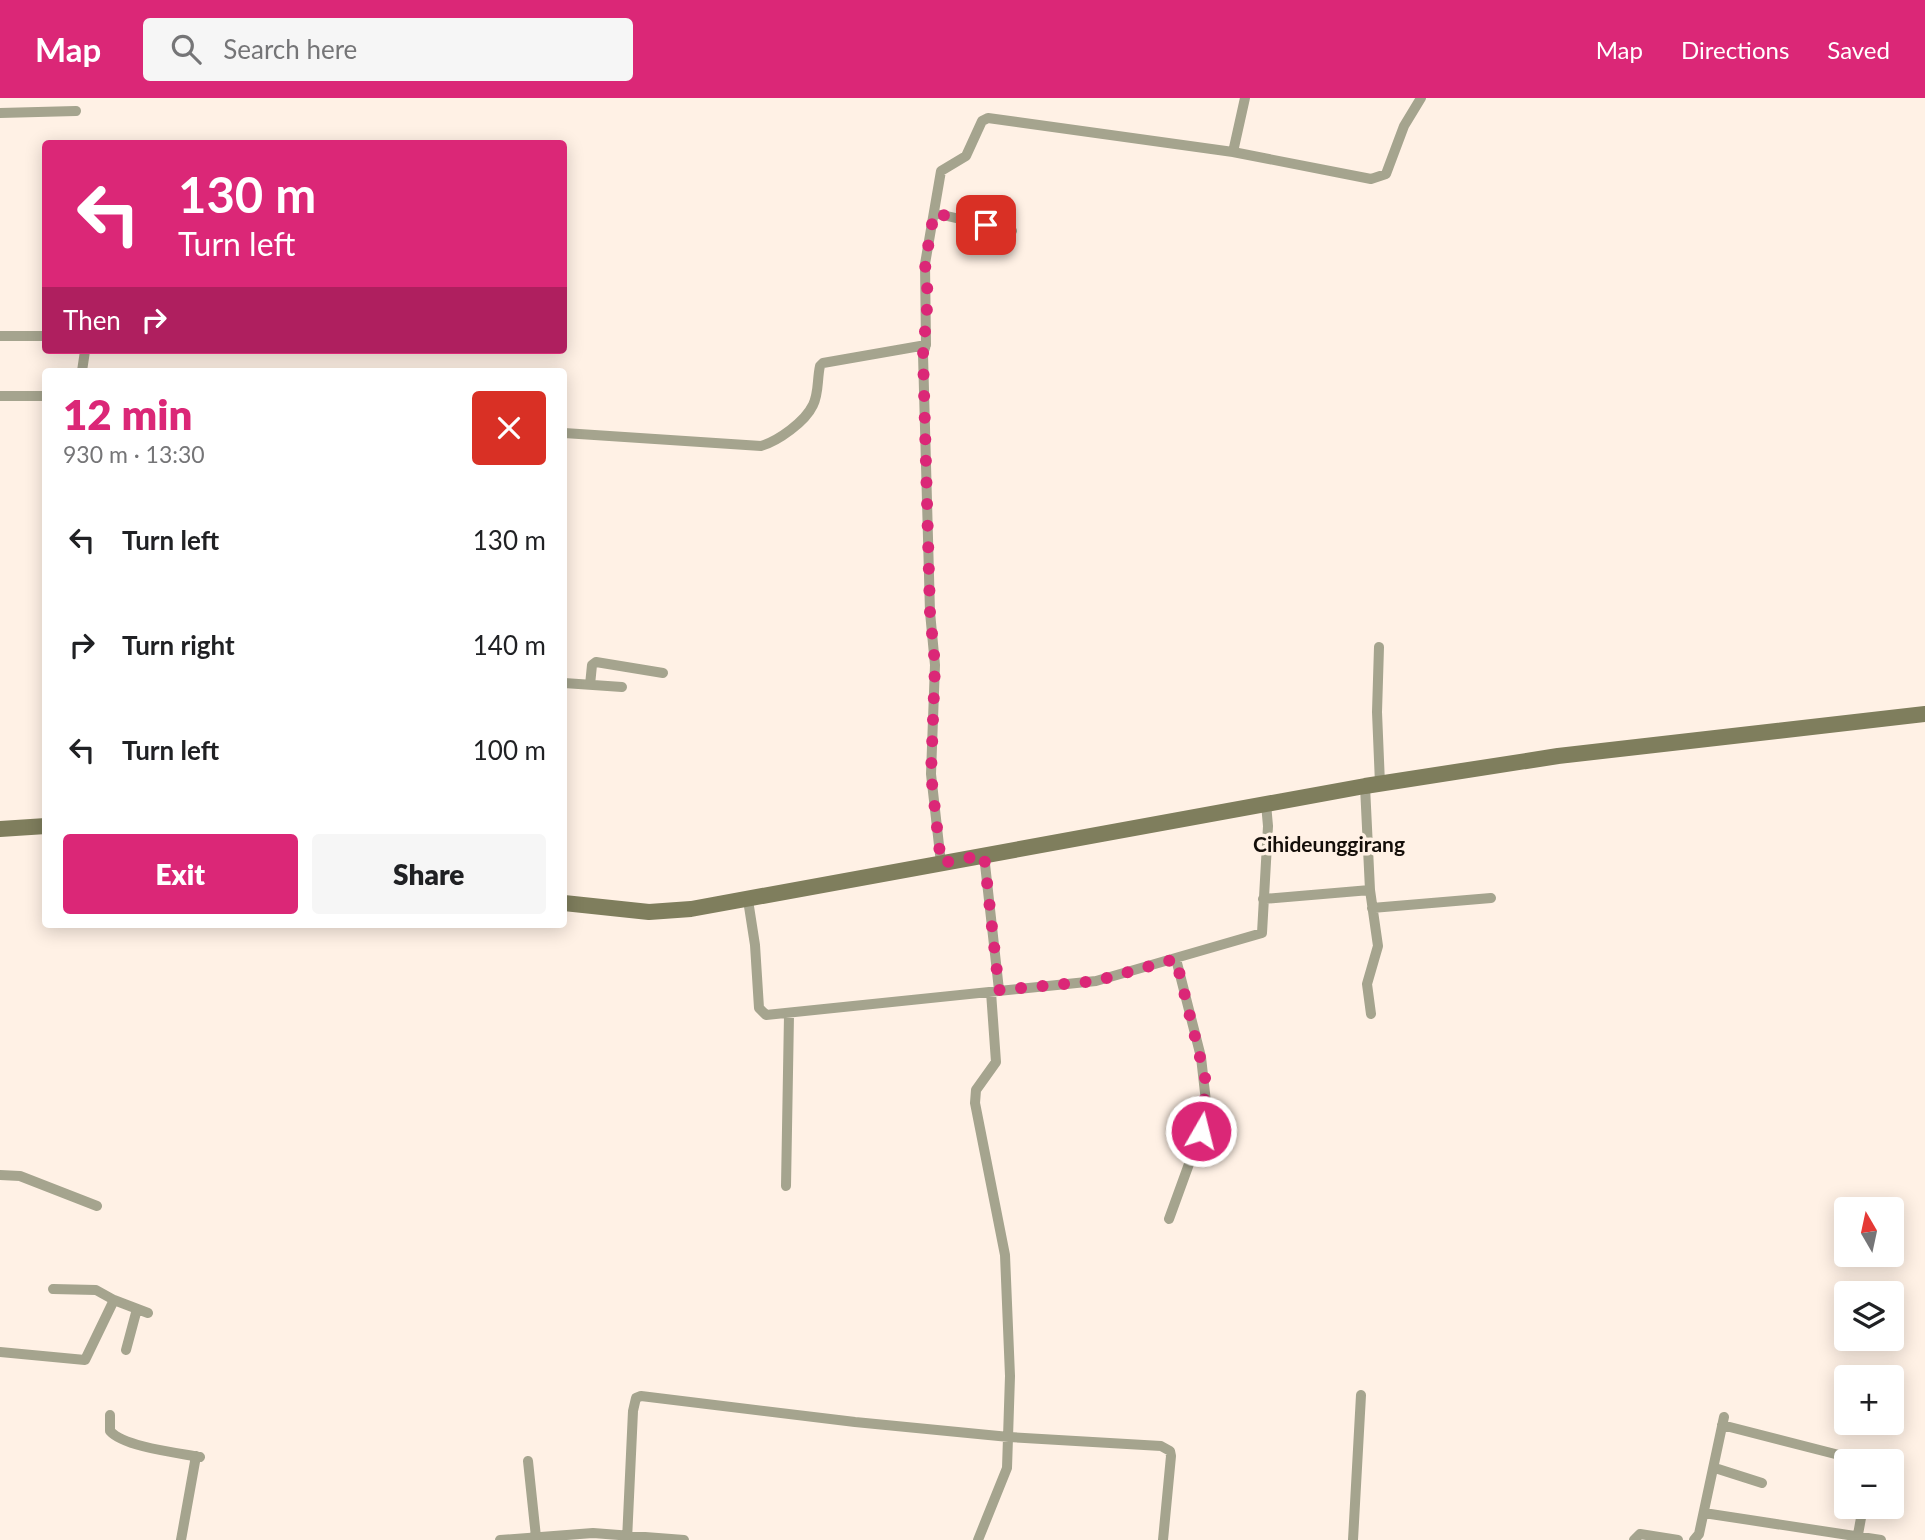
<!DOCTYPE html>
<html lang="en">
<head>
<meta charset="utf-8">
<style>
  :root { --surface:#fff; --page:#f6f6f6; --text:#202124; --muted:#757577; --accent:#db2777 }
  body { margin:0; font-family:Lato,sans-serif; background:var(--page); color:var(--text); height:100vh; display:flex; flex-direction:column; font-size:26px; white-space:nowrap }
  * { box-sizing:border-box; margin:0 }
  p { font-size:23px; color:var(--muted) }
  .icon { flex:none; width:38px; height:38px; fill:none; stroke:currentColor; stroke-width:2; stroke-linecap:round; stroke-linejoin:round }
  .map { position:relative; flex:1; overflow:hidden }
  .panel { position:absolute; left:42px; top:270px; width:525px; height:560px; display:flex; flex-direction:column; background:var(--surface); border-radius:7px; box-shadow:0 4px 18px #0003 }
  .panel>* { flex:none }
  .guide { position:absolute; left:42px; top:42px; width:525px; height:214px; border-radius:7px; box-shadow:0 4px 18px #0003; background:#db2777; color:#fff; overflow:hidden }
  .needle { width:46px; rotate:351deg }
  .fabs { position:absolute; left:1834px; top:1099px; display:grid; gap:14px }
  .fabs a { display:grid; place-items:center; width:70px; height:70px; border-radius:7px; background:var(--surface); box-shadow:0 4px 18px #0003; font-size:35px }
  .pin { position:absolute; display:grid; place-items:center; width:60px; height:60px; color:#fff; margin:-30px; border-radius:14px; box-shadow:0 4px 10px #0006 }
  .me { position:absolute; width:77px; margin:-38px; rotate:8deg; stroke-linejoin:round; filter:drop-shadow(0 0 5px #0008) }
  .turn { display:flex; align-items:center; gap:24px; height:147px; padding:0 21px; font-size:32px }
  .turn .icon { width:91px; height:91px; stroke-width:2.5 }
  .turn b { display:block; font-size:49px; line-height:60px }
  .then { display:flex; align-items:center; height:66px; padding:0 21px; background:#0003; gap:14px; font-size:26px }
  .round { display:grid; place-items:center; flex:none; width:74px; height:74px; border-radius:7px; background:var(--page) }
  .head { display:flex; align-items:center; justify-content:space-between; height:119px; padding:0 21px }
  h1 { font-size:42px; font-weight:800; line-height:52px; color:var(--accent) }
  .button { display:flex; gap:14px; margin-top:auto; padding:14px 21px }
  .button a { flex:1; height:80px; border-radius:7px; background:var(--accent); color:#fff; font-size:28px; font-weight:800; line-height:80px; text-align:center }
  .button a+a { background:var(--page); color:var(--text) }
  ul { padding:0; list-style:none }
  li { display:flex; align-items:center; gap:21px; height:105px; padding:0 21px }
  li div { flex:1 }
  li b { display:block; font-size:26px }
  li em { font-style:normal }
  header { display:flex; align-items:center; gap:42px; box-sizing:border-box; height:98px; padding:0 35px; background:var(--accent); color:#fff }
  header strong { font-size:33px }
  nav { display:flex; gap:38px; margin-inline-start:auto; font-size:24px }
  .search { width:490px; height:63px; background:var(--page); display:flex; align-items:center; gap:18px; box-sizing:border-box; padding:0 24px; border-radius:7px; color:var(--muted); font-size:26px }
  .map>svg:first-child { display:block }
</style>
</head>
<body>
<header>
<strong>Map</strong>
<div class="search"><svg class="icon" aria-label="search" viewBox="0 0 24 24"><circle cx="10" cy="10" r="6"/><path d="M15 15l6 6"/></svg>Search here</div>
<nav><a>Map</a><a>Directions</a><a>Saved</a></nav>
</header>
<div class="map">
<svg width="1925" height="1442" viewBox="0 0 1925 1442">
  <rect width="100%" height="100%" fill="#fff1e5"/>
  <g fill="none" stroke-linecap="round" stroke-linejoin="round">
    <path stroke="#a5a48e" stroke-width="10" d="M0,15L76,13
      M1233,54L1245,0
      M934,115L1012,133
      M0,238H46
      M926,247L925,166L941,73L966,58L982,23L988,20L1233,54L1371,81L1386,76L1404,28L1421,0
      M82,273L85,253
      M0,298H46
      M564,335L761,348C778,343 805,324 813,307C819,295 817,281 820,268L823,265L926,247L923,256L930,514L935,567L931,676L941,765
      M1379,549L1377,614L1380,686
      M564,585L622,589
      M590,587L592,567L596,564L663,575
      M1365,688L1370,792L1378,848L1367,886L1371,916
      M984,757L999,892
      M1263,801L1370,792
      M748,802L755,847L759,910L766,917L1096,883L1262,835L1268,728L1266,706
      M1372,810L1491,800
      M0,1077L20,1078L97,1108
      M786,1088L789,917
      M1169,1121L1201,1033L1206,1004L1201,959L1176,861
      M53,1191L96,1192L114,1202
      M126,1252L137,1211
      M0,1254L85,1262L114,1202L148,1215
      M110,1317V1333C124,1349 179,1355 200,1359
      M1722,1327L1843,1358
      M528,1363L536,1439
      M1715,1370L1762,1385
      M1704,1415L1881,1442
      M181,1442L196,1358
      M500,1442L593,1435L684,1442
      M627,1442L633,1313L636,1300L641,1298L855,1324L1009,1339L1161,1348L1170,1353L1171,1358L1163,1442
      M978,1442L1007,1370L1010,1278L1005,1157L975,1005L976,992L996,964L991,894
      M1353,1442L1361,1297
      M1634,1442L1640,1436L1678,1442
      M1694,1442L1699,1436L1724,1319
      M1857,1442L1863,1409"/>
    <path stroke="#7f7e5d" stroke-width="16" d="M0,731L46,728
      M564,805L649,814L691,811L1365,688L1558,658L1925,616"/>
  </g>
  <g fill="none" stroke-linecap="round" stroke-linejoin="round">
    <path stroke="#db2777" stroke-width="12" stroke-dasharray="0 21.6" d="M986,127L934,115L925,166L928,199L923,256L930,514L935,567L931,676L941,765L984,757L999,892L1096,883L1176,861L1206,984L1201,1033"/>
  </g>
  <g text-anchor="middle" stroke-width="7" stroke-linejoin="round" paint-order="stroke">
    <g font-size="21" font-weight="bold" fill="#140e09" stroke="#fff1e5">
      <text x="1329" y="754">Cihideunggirang</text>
    </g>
  </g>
</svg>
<div class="fabs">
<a><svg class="needle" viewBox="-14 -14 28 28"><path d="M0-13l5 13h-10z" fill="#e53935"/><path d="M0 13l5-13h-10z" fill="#757577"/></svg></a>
<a><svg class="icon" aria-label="layers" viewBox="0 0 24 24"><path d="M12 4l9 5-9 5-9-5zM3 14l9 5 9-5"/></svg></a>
<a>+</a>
<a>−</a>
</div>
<div class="pin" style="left:986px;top:127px;background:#d93025"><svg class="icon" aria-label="arrive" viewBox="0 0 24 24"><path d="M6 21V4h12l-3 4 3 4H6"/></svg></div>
<svg class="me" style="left:1201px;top:1033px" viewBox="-20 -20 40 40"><circle r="17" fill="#db2777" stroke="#fff" stroke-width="3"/><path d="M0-11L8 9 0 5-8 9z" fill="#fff"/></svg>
<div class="guide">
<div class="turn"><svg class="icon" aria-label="left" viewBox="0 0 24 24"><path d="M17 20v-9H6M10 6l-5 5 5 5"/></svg><div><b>130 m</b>Turn left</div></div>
<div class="then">Then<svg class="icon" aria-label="right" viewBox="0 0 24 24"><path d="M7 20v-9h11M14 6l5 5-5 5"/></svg></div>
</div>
<section class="panel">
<div class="head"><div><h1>12 min</h1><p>930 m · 13:30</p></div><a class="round" style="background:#d93025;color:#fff"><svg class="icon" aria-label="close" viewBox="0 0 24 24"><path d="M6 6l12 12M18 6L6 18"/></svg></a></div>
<ul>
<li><svg class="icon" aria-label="left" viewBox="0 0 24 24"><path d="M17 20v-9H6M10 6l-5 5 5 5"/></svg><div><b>Turn left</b></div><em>130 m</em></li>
<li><svg class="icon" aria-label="right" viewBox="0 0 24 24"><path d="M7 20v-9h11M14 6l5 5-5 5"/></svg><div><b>Turn right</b></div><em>140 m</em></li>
<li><svg class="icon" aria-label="left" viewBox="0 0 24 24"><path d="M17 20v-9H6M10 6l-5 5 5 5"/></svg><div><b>Turn left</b></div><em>100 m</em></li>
</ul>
<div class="button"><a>Exit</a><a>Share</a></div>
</section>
</div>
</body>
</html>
